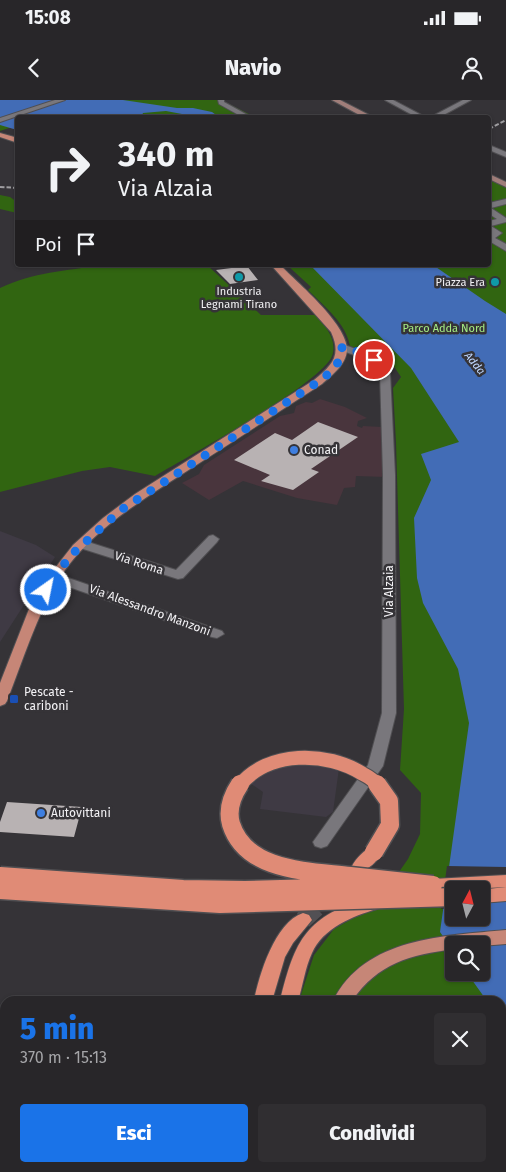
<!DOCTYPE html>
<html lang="it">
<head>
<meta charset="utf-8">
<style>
  :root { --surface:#282629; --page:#302e31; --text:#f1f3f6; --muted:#a5a5a8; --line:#444346; --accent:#1a73e8 }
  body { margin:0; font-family:"Fira Sans",sans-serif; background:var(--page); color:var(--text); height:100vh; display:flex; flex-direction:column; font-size:19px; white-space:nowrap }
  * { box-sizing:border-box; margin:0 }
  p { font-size:16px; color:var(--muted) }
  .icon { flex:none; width:28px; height:28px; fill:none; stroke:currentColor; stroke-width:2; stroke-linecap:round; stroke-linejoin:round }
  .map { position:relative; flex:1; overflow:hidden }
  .side { position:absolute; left:0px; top:896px; width:506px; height:176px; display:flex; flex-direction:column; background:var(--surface); border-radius:15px 15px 0 0; box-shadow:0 1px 4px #0004,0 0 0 1px var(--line) }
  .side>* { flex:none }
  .hud { position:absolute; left:15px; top:15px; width:476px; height:152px; border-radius:5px; box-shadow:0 1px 4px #0004,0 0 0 1px var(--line); background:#282629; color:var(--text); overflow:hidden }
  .needle { width:32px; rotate:7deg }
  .tools { position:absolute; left:445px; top:781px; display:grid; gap:10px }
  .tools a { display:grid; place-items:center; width:45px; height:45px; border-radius:5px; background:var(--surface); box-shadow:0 1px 4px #0004,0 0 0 1px var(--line); font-size:25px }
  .pin { position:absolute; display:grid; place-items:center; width:42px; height:42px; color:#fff; margin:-21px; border:2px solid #fff; border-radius:50%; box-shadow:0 1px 5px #0007 }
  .me { position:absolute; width:55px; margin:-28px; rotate:33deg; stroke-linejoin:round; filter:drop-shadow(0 0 4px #0008) }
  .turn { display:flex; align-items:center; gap:18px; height:105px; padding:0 20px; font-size:22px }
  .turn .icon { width:65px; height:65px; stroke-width:2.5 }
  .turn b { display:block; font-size:35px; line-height:42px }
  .then { display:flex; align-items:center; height:48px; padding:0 20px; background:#0003; gap:10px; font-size:19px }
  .round { display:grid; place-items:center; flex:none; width:52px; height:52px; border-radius:5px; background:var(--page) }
  .overview { display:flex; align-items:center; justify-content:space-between; height:85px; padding:0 20px }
  h1 { font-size:30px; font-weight:800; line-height:38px; color:var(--accent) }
  .cta { display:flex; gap:10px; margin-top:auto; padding:10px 20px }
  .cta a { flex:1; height:58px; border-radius:5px; background:var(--accent); color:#fff; font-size:20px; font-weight:800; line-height:58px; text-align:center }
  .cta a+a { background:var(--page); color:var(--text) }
  .status { display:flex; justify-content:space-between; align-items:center; height:35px; padding:0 25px; background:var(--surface); direction:ltr }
  .status svg { height:14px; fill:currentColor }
  header { display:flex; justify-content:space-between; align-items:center; height:65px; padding:0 20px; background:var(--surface); font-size:22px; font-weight:800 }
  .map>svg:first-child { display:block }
</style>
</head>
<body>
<div class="status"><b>15:08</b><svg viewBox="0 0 49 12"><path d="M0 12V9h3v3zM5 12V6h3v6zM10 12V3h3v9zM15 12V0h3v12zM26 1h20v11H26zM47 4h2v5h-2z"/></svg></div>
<header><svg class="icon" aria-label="back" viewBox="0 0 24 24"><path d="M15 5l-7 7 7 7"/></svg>Navio<svg class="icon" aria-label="person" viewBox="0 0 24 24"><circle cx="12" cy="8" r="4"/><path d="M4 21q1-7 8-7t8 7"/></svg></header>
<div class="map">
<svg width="506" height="1072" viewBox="0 0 506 1072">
  <rect width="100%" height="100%" fill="#353337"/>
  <path fill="#49353d" d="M320,299L345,307L367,318L358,321L357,326L362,328L363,326L382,327L386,377L356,376L355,387L344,388L337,405L297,398L243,381L209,400L182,383L199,374L204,365L280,316L294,313L296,306L306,302L312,303Z"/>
  <path fill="#3f3a44" d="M0,431L36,445L55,457L0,542Z
    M316,650L341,654L333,712L326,717L260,709L263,692L241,677L282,653Z"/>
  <path fill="#316511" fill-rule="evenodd" d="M0,0H221L255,17L18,18L12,27L0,31Z
    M489,76L506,84V1072H258L260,1068H501V901H299L314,855L334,829L376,805L408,759L420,734L421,693L400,670L404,609L396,342L393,288L401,277L393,265L381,258L382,263L369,253L350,246C346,223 324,206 308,190L311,187L287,165H489ZM454,790H481V818H454ZM454,845H481V872H454Z
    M0,95L10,97L17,102V113L0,109Z
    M102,165H207L261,215H315C325,225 338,240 332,256C323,282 186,358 155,376L110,367L82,371L0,392V188C34,172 65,171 102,165Z"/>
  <path fill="#426cb6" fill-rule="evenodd" d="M0,0H123L177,8H193L212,12L219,17H198L166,11L143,13L142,15L145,18H18L17,30L0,25Z
    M310,165H433L485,201L506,214V947L501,930V901H487L467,873L481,872V845H454V852L440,832L469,623L458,569L423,503L417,478L414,418L431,380L421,354L459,342L411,268ZM454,790H481V818H454Z"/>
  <path fill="#353337" d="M447,766L506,767V801L481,804V790H454V807L441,809Z"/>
  <path fill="#b8b2b3" d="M247,166L258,180L230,184L216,170Z
    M318,322L358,337L311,369L319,372L293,390L261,381L270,375L234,360L275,333L292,340Z
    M7,702L82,707L74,737L0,732V722Z"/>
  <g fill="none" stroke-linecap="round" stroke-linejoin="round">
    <path stroke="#525054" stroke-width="18" stroke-dasharray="18 9" stroke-linecap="butt" d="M303,820L327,798"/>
    <g stroke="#504f52" stroke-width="2">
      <path id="minor" d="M218,0H224V2L253,18H244L219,4Z
        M385,0H393L427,18H418Z
        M463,0H471L438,18H429Z
        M489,45L506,52V57L489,50Z
        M506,99V104L491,108L506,118V122L491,126L502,133L495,138L506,144V151L489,141V134L491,133L489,131V121L497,119L489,114V103Z
        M342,244L375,256L390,272L395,375L396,613L383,666L327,746L321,748L315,746L313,742L368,665L382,613L383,375L380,273L367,260L338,249V245Z
        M213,435L219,439L217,442L183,478L178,479L77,447L75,444L81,440L85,441L176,470L209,436Z
        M54,473L222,531L224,534L217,538L212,537L49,480L48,477Z"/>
    </g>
    <g stroke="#504f52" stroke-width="2">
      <path id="tertiary" d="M55,0H65L0,22V18Z"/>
    </g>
    <g stroke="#504f52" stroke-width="2">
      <path id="secondary" d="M332,0H340L375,18H365Z
        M489,74L506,82V87L489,79Z"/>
    </g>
    <g stroke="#504f52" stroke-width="2">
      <path id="primary" d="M0,33L18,38V43L0,37Z
        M271,165H280C298,183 348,225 347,250C346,265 332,275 322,284C280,311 239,338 198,364C149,396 91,428 59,479C36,517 23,560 7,601L5,604L0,606V583L29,509L48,477L73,445L103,418L135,394L314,280C332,265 342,256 331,232Z
        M506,830V844L481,846L454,845V849C410,855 378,863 352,901H333C365,837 444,836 506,830Z
        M284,1068H304L303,1072H283Z"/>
    </g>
    <g stroke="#504f52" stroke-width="2">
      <path id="trunk" d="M374,746L380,748L382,752C377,762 366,774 354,770L352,766C356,758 365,749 374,746Z
        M506,775V787L433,791L427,790L425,785L427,780L433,779Z
        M506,787V801L481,803V790H479Z
        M371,797L377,799L380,804L377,809C353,816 323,828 312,853C305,868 303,885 298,901H280C295,839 306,816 371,797Z
        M303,813L309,815L312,820L293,843L285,857L272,901H254C259,875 275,822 303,813Z
        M211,1068H231L230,1072H210Z
        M234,1068H254L253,1072H233Z"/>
    </g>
    <use href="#minor" fill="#79777c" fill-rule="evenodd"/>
    <use href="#tertiary" fill="#79777c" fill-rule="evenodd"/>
    <use href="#secondary" fill="#a07e7a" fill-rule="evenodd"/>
    <use href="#primary" fill="#c68677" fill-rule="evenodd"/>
    <use href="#trunk" fill="#e08b76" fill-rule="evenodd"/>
    <path stroke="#9e9da0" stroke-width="2" stroke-dasharray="4.5 2" stroke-linecap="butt" d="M489,29L506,20
      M0,87L18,88"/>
    <g stroke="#504f52" stroke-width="16" stroke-linecap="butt">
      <path id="trunk-bridge-far1" d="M239,686C268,650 327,651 363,674C369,677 374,680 378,686"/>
    </g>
    <g stroke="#504f52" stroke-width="21" stroke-linecap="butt">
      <path id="trunk-bridge" d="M240,684C232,696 227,710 231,724C246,772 309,771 350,776C377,779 405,782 433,785
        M374,752L390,725L389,701L377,684
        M0,776L183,789L245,790L388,786
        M0,790L220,804L454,797"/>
    </g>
    <use href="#trunk-bridge-far1" stroke="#e08b76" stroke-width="14"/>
    <use href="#trunk-bridge" stroke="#e08b76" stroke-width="18"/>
  </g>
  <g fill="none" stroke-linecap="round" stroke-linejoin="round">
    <path stroke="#1a73e8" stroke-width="9" stroke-dasharray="0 16.2" d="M46,490L70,456L121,410L321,280C332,271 342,262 342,247L359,252L374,260"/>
  </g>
  <g fill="#0f9aa8" stroke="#353337" stroke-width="2">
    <circle cx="239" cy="177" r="5"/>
    <circle cx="495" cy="182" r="5"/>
  </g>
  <g fill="#3f7fe0" stroke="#353337" stroke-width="2">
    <circle cx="294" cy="350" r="5"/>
    <circle cx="41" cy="713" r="5"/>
  </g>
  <rect fill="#1a4fb4" stroke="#353337" stroke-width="2" x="9" y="594" width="10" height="10" rx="2.5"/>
  <g text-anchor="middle" stroke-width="5" stroke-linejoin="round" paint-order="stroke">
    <g font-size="11" fill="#f3f2f5" stroke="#353337" text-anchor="end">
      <text x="485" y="186">Piazza Era</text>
      <text x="239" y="195" text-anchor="middle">Industria<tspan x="239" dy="13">Legnami Tirano</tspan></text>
    </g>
    <g font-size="11" fill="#a5ed83" stroke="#353337">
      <text x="444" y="232">Parco Adda Nord</text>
    </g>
    <g font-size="11" font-style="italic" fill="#bdd5fd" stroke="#353337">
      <text transform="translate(475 263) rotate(51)" y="4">Adda</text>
    </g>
    <g font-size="12" fill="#f3f2f5" stroke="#353337" text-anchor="start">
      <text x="304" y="354">Conad</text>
      <text x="24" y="596">Pescate -<tspan x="24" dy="14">cariboni</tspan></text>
      <text x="51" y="717">Autovittani</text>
    </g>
    <g font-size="12" fill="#f3f2f5" stroke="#353337">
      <text transform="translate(139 463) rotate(18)" y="4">Via Roma</text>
      <text transform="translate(389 491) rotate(-90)" y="4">Via Alzaia</text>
      <text transform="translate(150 510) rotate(20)" y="4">Via Alessandro Manzoni</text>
    </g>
  </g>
</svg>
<div class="tools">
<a><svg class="needle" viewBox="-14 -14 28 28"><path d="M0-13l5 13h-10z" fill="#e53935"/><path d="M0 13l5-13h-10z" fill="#a5a5a8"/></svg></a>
<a><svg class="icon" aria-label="search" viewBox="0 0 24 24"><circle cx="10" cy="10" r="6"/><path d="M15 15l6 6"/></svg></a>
</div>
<div class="pin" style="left:374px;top:260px;background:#d93025"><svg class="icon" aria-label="arrive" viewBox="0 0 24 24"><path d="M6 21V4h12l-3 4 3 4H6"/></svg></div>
<svg class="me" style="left:46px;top:490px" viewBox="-20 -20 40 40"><circle r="17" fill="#1a73e8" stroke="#fff" stroke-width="3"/><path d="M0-11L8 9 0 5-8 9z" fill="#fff"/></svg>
<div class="hud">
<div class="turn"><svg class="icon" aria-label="right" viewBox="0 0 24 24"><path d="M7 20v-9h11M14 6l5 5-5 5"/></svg><div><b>340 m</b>Via Alzaia</div></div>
<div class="then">Poi<svg class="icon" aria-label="arrive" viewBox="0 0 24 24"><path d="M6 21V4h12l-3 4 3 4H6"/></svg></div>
</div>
<section class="side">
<div class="overview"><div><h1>5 min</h1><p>370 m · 15:13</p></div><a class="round"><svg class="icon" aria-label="close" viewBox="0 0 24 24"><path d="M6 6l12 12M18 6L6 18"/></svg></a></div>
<div class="cta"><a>Esci</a><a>Condividi</a></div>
</section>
</div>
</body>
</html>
